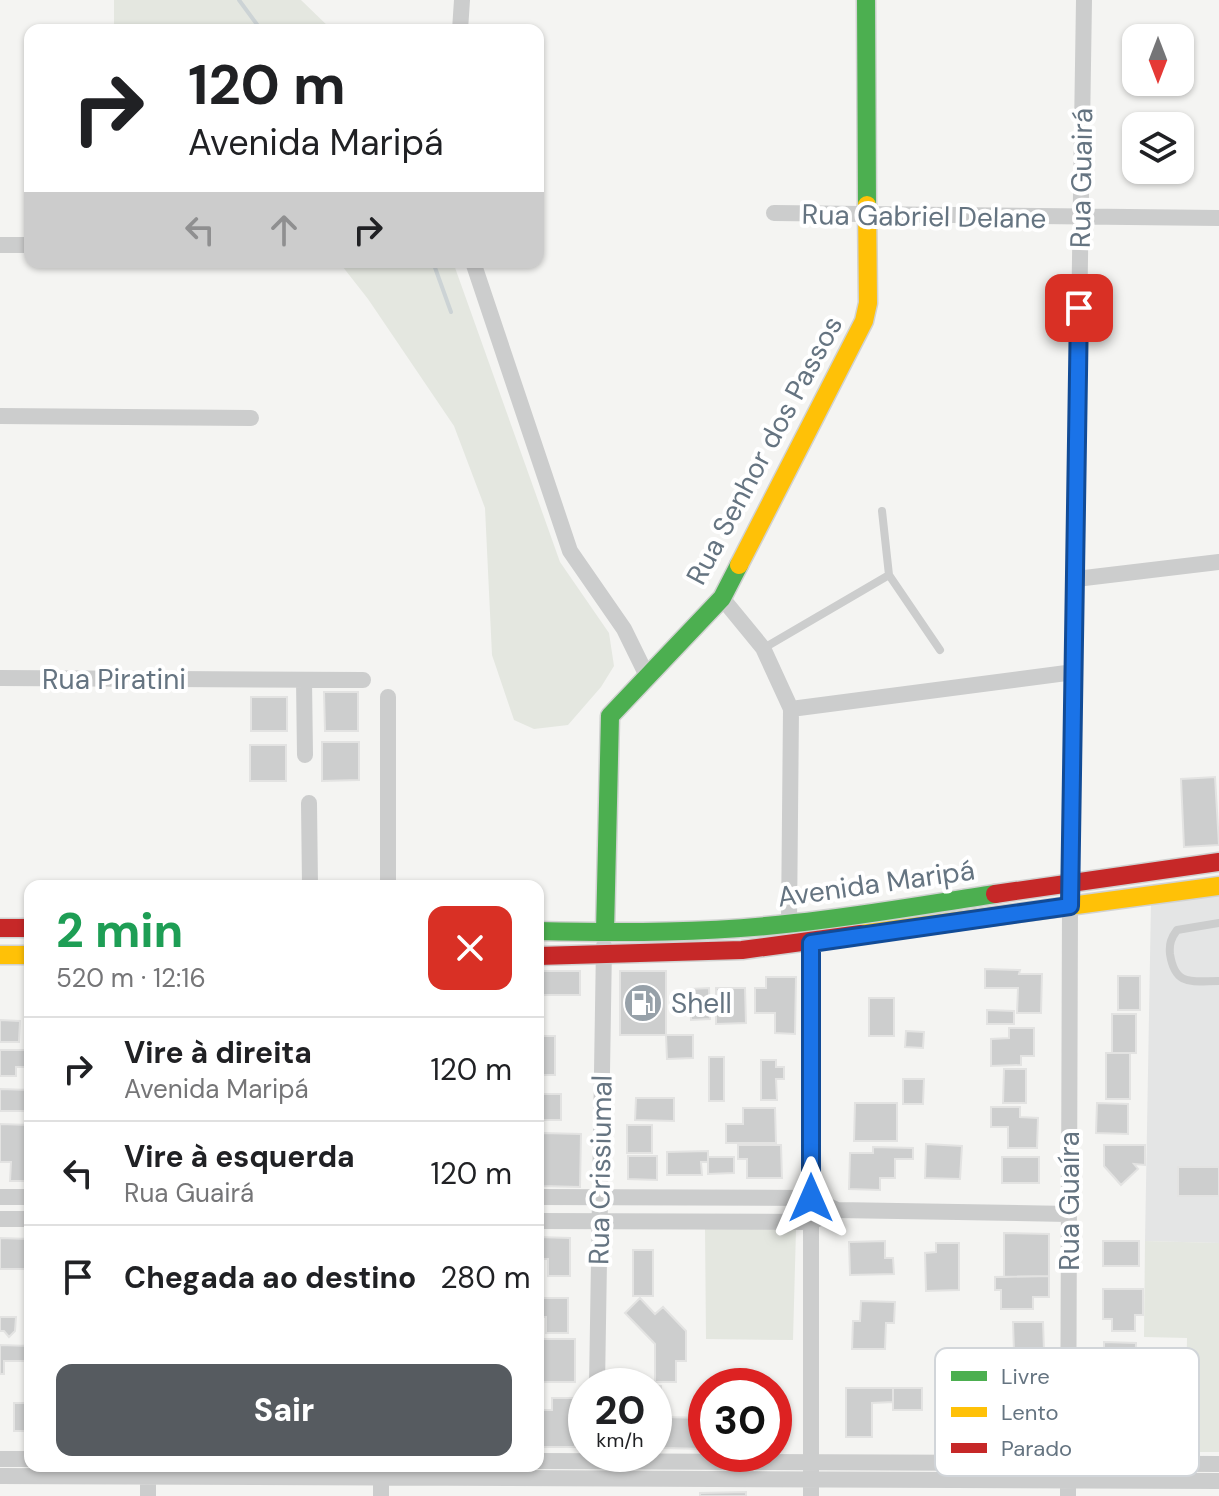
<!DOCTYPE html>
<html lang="pt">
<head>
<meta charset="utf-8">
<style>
  :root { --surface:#fff; --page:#f6f6f6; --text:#202124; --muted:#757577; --line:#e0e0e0; --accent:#565b60 }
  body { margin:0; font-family:"DM Sans",sans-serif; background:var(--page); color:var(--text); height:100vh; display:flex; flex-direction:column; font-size:30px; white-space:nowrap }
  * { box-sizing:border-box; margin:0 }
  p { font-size:26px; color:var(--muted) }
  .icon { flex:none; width:44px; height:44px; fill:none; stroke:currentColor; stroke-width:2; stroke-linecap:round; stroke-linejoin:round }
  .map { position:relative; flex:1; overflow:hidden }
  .panel { position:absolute; left:24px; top:880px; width:520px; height:592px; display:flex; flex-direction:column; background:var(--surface); border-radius:16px; box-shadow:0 2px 6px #0004 }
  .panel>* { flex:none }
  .hud { position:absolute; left:24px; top:24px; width:520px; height:244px; border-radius:16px; box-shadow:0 2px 6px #0004; background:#fff; color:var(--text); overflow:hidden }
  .needle { width:52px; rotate:180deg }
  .tools { position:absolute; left:1122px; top:24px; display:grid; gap:16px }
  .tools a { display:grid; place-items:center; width:72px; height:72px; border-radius:16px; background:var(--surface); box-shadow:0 2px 6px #0004; font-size:40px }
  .speed { position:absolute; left:568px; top:1368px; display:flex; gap:16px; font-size:40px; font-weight:700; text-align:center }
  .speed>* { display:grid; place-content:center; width:104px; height:104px; border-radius:50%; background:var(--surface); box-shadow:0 2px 6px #0004; line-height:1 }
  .speed small { font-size:20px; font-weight:400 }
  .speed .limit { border:12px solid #d22; background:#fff; color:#111 }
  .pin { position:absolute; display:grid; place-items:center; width:68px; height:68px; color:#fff; margin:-34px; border-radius:16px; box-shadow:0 4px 12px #0006 }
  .me { position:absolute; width:88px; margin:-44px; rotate:0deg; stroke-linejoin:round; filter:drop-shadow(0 0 6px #0008) }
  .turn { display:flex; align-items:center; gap:28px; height:168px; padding:0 32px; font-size:36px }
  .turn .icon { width:104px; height:104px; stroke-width:2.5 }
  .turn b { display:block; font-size:56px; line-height:68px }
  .lanes { display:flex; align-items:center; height:76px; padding:0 32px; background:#0003; justify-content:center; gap:40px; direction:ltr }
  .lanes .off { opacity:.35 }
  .round { display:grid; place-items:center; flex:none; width:84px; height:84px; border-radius:16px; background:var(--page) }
  .headline { display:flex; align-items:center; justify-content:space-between; height:136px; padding:0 32px }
  h1 { font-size:48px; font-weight:800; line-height:60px; color:#1e9e55 }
  .button { display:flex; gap:16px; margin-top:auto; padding:16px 32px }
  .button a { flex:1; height:92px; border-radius:16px; background:var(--accent); color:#fff; font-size:32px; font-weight:800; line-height:92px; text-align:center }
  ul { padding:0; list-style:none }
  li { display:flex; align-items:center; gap:24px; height:104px; padding:0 32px; border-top:2px solid var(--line) }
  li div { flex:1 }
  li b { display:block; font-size:30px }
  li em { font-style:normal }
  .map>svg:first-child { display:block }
</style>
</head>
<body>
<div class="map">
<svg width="1219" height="1496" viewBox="0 0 1219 1496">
  <rect width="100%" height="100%" fill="#f4f4f2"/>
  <path fill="#e4e5e5" d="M1219,893V1243L1145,1241L1151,902Z"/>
  <path fill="#e4e7e0" d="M114,0H301L332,30H114Z
    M339,262H453L560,562L609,633L614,666L601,687L568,725L534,729L514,720L492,655L485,508L454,426L368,299Z
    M705,1228L796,1230L793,1340L706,1339Z
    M1145,1241L1219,1243V1452H1185L1187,1338L1144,1337Z"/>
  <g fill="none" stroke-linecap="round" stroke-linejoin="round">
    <path stroke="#ccd3d5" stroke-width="4" d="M239,0L261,30
      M433,262L451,312"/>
  </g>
  <path fill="#cdcece" stroke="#e3e3e2" stroke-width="2" d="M324,692H358V731H325Z
    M251,697H287V731H251Z
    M322,742H359V780L322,781Z
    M250,745H286V781H250Z
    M1215,777L1219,845L1184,847L1181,779Z
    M985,969L1020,970L1019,974H1042L1041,1013H1017L1018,988H985Z
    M538,971H580V995H538Z
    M620,971H666V1035H620Z
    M1118,976H1140V1010H1118Z
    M766,977H796L795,1034L775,1033V1013H755V988H766Z
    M709,988L710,1019L691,1020L690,989Z
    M716,988H745L746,1023L716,1024Z
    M869,998H894V1036H869Z
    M987,1010L1014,1011V1024H987Z
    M1112,1014H1136V1053H1112Z
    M0,1020L20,1021L19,1042H0Z
    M1009,1028H1034V1056H1021V1065L991,1066V1039L1009,1038Z
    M906,1031L924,1032L923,1048L905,1047Z
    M666,1035H693V1058L667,1059Z
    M538,1036H555V1075H538Z
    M0,1050H29V1067H16V1076H0Z
    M1106,1053H1130V1099H1106Z
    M709,1057H724V1101H709Z
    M761,1060H776V1067H784V1079H776L777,1100H761Z
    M1004,1069H1026V1103H1003Z
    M903,1079H924L923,1104H903Z
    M0,1089L30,1090V1111H0Z
    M538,1094H561V1120H538Z
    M636,1098H674V1121L635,1120Z
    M855,1103H897V1141H854Z
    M1097,1103L1128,1104V1134L1096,1133Z
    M991,1107H1020V1117L1038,1118L1037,1148H1008V1127H991Z
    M743,1108H775L776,1143H726V1124H743Z
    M0,1124L30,1125V1181H10L11,1162H0Z
    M627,1125H652V1153H627Z
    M543,1133L581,1134L580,1187L542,1186Z
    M926,1144L962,1146L960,1179L925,1178Z
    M738,1145H781L782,1178H747V1159H738Z
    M1104,1145H1145V1165L1134,1164L1138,1169L1121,1185L1104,1166Z
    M873,1147L913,1148V1159H895V1178H880V1190L849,1189L850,1153H873Z
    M708,1151V1162H701L702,1175H667V1152Z
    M628,1156H657V1180L628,1179Z
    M708,1157H734V1173L708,1174Z
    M1002,1157H1039V1183H1002Z
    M1178,1167H1219V1196H1178Z
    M1004,1233L1049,1234V1276L1004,1277Z
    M538,1237L570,1238V1276H548V1259H538Z
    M0,1238L30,1239L28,1269H0Z
    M885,1241V1258H893L894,1274L850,1275L849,1242Z
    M1103,1241H1139V1266H1103Z
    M936,1243H959V1290L926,1291L925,1253L936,1252Z
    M633,1250H653V1296H633Z
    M1049,1276V1297H1033V1309H1001V1290H995V1277Z
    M1103,1289H1143V1315H1135V1331H1112V1319H1103Z
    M538,1298H568V1333H546V1317H538Z
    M640,1298L655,1314L663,1307L686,1331V1361H676V1382H655V1344L625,1313Z
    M861,1301L895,1302L894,1323H886L885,1349H852L853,1321H860Z
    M0,1317H16L15,1331L9,1337L4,1331H0Z
    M1013,1322H1043L1044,1351L1014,1352Z
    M538,1339H575V1382H538Z
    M1104,1342L1136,1343L1135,1391H1104Z
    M0,1345L30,1346V1361H4V1374H0Z
    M654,1386H661V1416H654Z
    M846,1388H893V1402L872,1403V1437H846Z
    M893,1388H922V1410H893Z
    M774,1389H778V1432H774Z
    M552,1398H574L575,1447H538V1410H552Z
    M14,1403H30V1431H14Z
    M664,1417L706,1418V1449L664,1448Z
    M746,1492V1496H700V1493Z"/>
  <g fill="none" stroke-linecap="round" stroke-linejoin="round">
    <g stroke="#d1d2d1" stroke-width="21">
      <path id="fast" d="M866,0L867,205
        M538,931C623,933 710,933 795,923C862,916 929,904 995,894
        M605,932L610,716L722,598L739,565"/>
    </g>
    <g stroke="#d1d2d1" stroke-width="21">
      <path id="slow" d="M739,565L864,321L868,303L867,205
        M861,934L1219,886
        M0,955H30"/>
    </g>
    <g stroke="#d1d2d1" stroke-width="21">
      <path id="jam" d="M995,894L1219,862
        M0,928H30
        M538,956L742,950L861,934"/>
    </g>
    <path stroke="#cccdcd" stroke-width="8" d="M882,511L889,575
      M764,648L889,575L940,650
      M1219,923L1177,930C1171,938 1169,944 1170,954C1175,987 1192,981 1219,981"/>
    <path stroke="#cccdcd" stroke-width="16" d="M460,30L462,0
      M774,213L1219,218
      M0,245H30
      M473,262L570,551L624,629L648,678
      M0,416L251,418
      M1076,579L1219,562
      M722,598L763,648L791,709L789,924
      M0,678L363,680
      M304,680L305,755
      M791,709L1074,672
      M309,803L310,886
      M388,886V697
      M0,1197H30
      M538,1197L811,1198L837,1210L1069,1214
      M0,1219H30
      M538,1221L811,1222L820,1218
      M597,1386L604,946
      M0,1459H30
      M538,1461L1219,1464
      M0,1476L1219,1481
      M148,1496V1466
      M381,1496V1466
      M811,1496V934
      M1068,1496L1070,906L1084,0"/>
    <use href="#fast" stroke="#4caf50" stroke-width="18"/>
    <use href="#slow" stroke="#ffc107" stroke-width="18"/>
    <use href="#jam" stroke="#c62828" stroke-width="18"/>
  </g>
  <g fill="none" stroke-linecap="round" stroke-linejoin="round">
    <g stroke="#114b97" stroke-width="20">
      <path id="route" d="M811,1198V943L1070,906L1079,308"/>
    </g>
    <use href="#route" stroke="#1a73e8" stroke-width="14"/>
  </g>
  <defs>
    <g id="fuel-disc" transform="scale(2)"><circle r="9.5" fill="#97a1a9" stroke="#fff"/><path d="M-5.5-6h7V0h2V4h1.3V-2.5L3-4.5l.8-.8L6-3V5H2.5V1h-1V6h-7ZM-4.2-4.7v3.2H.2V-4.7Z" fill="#fff"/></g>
  </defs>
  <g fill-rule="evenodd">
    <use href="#fuel-disc" x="643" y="1003"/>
  </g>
  <g text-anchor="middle" stroke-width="8" stroke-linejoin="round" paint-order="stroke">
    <g font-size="28" fill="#657481" stroke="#fff">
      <text transform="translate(1081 178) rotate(-89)" y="10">Rua Guairá</text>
      <text transform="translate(924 216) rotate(1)" y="10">Rua Gabriel Delane</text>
      <text transform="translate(764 450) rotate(-62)" y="10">Rua Senhor dos Passos</text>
      <text x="114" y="689">Rua Piratini</text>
      <text transform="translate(876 883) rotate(-8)" y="10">Avenida Maripá</text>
      <text transform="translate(600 1170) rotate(-89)" y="10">Rua Crissiumal</text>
      <text transform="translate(1069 1201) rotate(-90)" y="10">Rua Guaíra</text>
    </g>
    <g font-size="28" fill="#657481" stroke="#fff" text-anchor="start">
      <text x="671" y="1013">Shell</text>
    </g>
  </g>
  <rect x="935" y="1348" width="264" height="128" rx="12" fill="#fff" stroke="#d1d5d9" stroke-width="2"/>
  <rect x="951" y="1371" width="36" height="10" fill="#4caf50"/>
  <rect x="951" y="1407" width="36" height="10" fill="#ffc107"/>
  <rect x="951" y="1443" width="36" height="10" fill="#c62828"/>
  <g font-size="22" fill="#657481">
    <text x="1001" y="1384">Livre</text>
    <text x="1001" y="1420">Lento</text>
    <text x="1001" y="1456">Parado</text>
  </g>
</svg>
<div class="tools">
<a><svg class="needle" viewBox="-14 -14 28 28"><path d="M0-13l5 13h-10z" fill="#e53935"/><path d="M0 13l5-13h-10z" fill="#757577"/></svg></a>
<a><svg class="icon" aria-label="layers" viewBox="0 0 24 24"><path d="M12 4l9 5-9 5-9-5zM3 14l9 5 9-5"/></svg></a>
</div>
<div class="speed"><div>20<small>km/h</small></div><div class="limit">30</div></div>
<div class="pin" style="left:1079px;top:308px;background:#d93025"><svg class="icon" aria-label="arrive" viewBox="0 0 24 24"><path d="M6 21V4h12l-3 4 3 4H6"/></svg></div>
<svg class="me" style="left:811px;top:1198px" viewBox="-20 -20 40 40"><path d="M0-17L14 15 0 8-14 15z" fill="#1a73e8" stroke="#fff" stroke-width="4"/></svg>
<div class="hud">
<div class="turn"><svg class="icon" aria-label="right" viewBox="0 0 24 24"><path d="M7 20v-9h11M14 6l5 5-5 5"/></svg><div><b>120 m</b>Avenida Maripá</div></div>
<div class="lanes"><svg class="icon off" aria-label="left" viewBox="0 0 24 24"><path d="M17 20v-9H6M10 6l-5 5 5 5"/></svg><svg class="icon off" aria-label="ahead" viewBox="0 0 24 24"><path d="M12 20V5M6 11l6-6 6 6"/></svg><svg class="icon" aria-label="right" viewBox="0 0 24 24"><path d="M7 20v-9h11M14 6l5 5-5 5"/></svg></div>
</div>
<section class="panel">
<div class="headline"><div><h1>2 min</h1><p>520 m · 12:16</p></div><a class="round" style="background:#d93025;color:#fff"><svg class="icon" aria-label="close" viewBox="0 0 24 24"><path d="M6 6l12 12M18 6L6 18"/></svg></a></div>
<ul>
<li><svg class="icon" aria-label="right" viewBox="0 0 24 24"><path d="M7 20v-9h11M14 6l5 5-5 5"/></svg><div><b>Vire à direita</b><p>Avenida Maripá</p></div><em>120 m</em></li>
<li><svg class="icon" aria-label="left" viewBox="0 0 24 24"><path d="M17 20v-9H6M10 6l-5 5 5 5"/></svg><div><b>Vire à esquerda</b><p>Rua Guairá</p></div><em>120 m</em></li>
<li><svg class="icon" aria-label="arrive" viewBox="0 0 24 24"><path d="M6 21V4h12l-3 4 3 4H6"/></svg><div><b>Chegada ao destino</b></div><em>280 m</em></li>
</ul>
<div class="button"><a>Sair</a></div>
</section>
</div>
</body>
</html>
